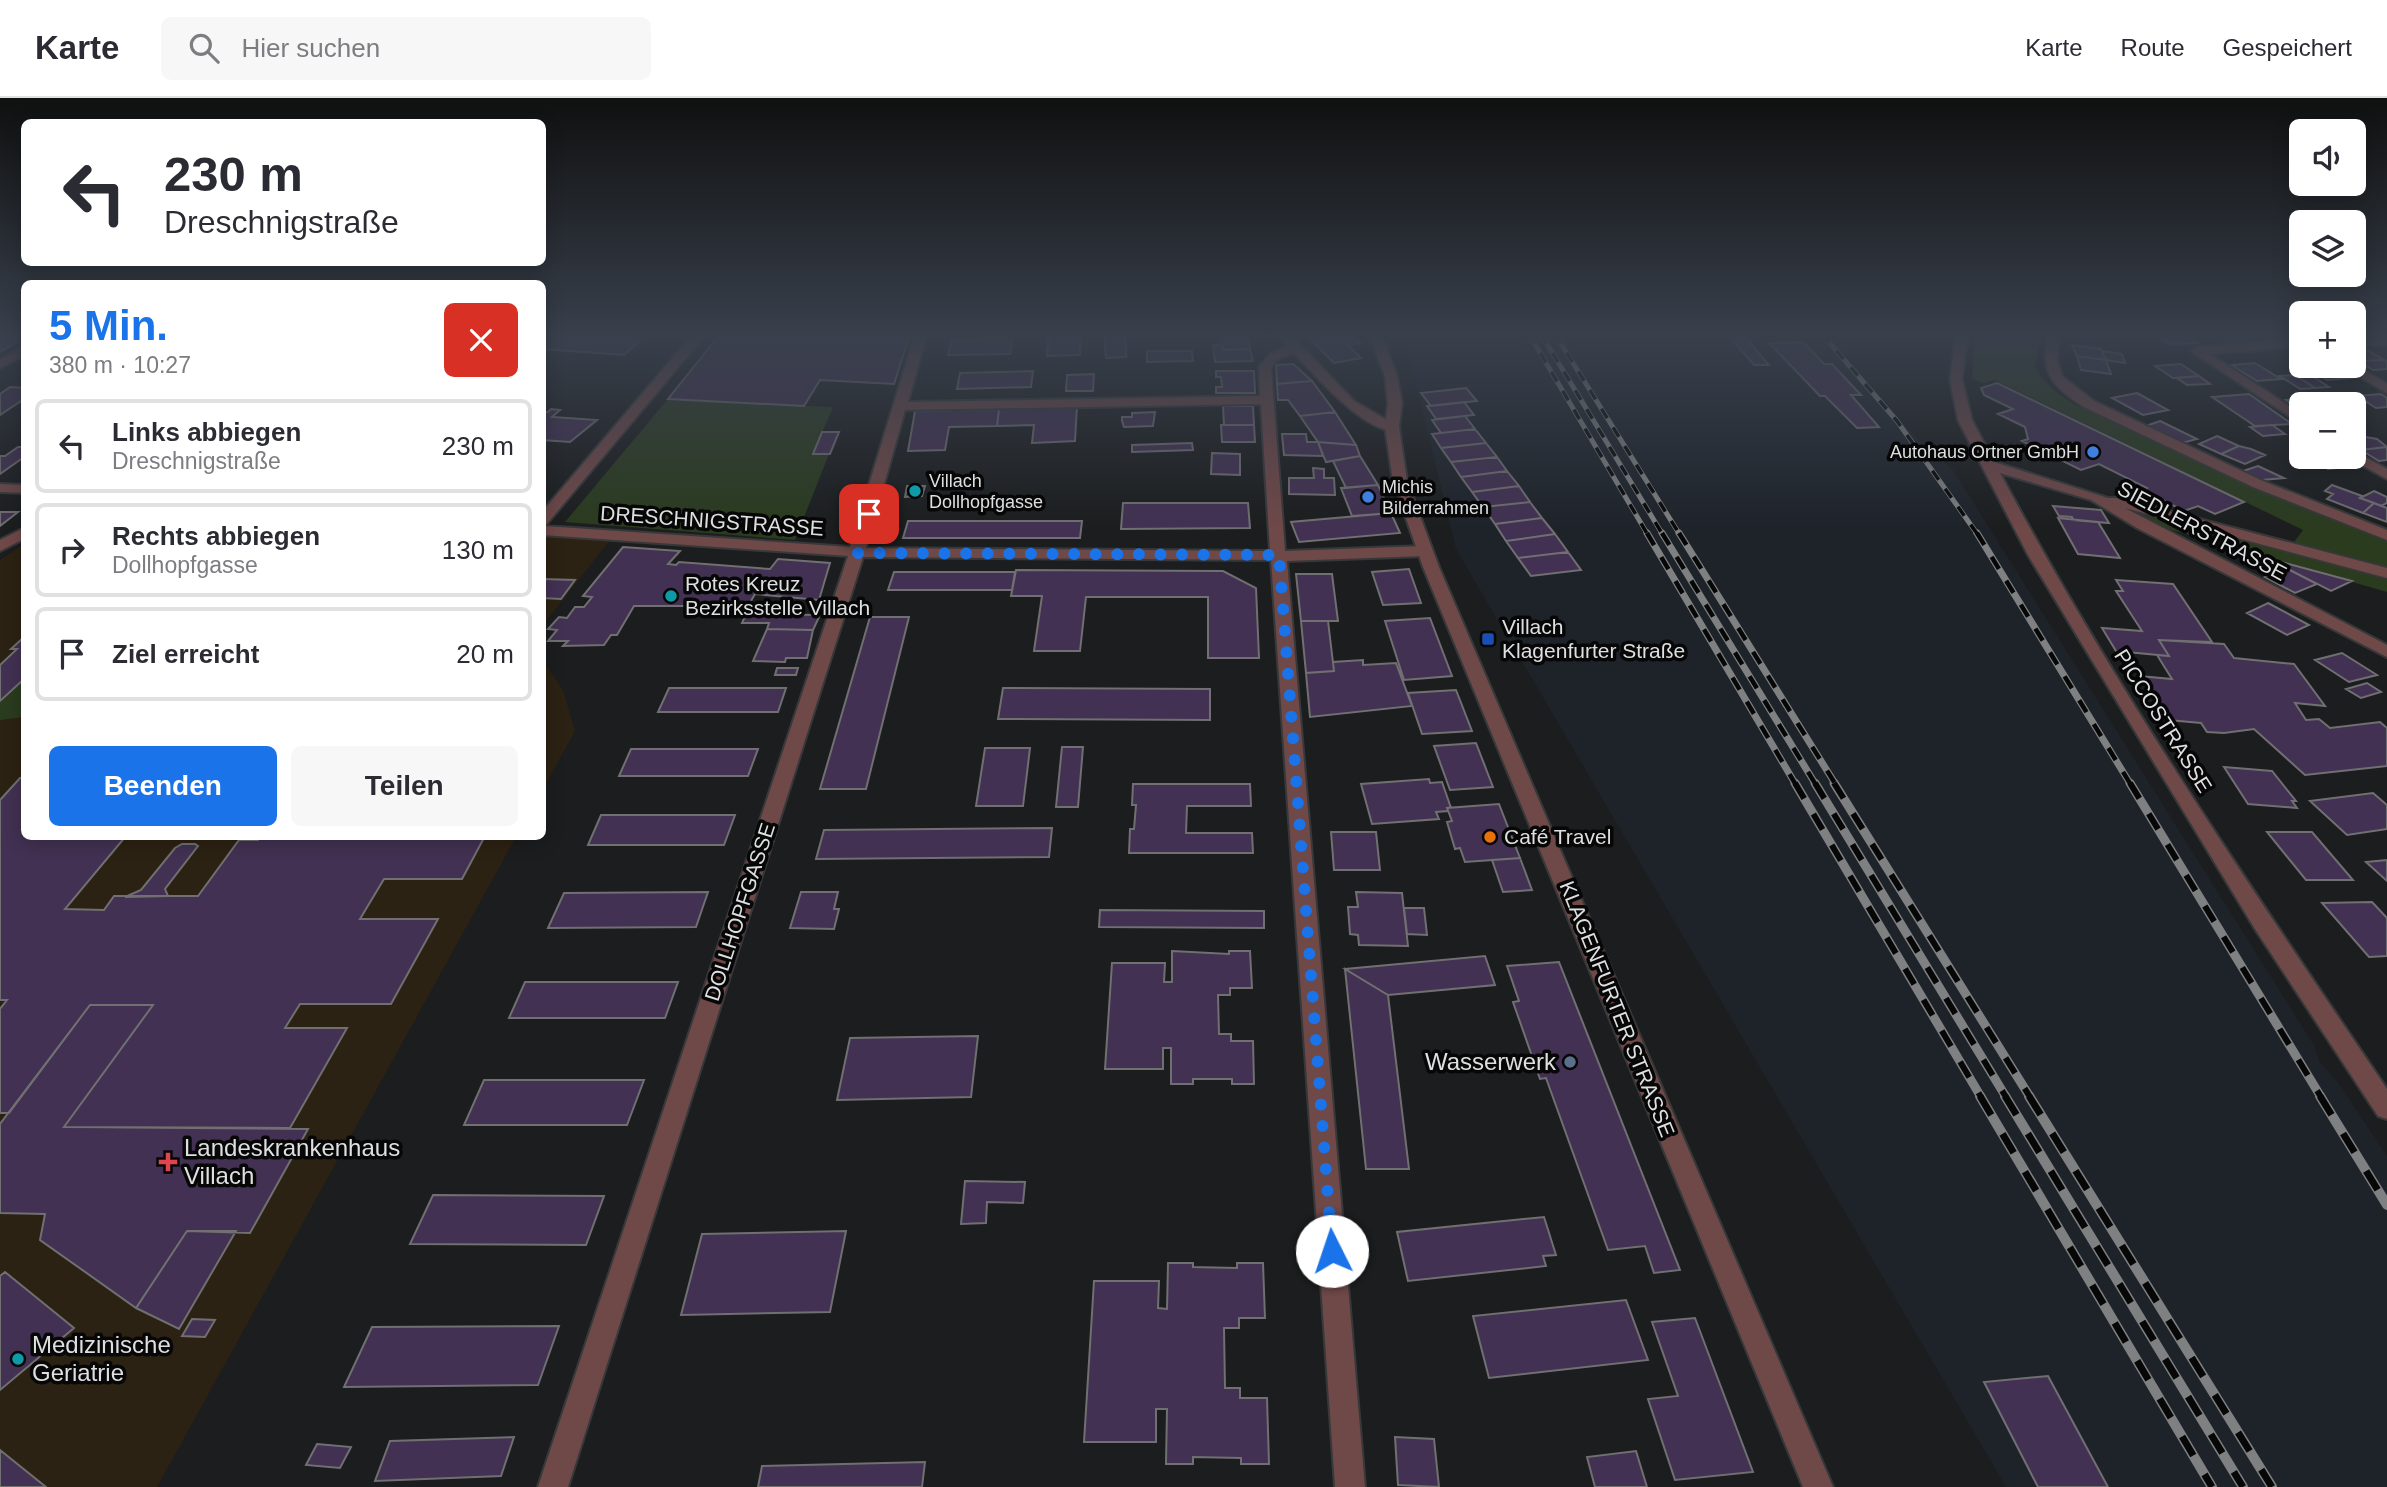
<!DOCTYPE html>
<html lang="de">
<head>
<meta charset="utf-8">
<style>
  :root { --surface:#fff; --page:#f7f7f7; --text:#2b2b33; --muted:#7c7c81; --line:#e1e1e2; --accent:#1a73e8 }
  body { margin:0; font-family:Helvetica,sans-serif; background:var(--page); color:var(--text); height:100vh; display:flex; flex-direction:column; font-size:26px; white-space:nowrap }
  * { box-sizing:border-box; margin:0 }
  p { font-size:23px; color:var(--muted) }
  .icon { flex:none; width:38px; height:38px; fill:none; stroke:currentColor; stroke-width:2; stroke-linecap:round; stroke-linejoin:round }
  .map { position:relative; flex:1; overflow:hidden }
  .details { position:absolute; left:21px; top:182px; width:525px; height:560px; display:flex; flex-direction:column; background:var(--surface); border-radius:10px; box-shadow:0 4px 18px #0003 }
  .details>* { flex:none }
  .top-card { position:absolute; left:21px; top:21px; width:525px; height:147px; border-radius:10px; box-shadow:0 4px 18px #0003; background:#fff; color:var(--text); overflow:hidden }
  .controls { position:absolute; left:2289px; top:21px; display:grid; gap:14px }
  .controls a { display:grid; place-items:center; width:77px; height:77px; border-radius:10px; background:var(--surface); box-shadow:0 4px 18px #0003; font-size:35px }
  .pin { position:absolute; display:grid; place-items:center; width:60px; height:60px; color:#fff; margin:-30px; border-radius:14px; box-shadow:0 4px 10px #0006 }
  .me { position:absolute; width:77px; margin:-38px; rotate:356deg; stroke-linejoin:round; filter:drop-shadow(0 0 5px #0008) }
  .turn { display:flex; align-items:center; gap:24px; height:147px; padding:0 28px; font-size:32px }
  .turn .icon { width:91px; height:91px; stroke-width:2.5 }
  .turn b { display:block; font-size:49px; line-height:60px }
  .round { display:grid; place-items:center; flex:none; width:74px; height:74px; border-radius:10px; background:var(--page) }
  .headline { display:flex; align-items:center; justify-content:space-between; height:119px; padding:0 28px }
  h1 { font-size:42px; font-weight:800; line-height:52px; color:var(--accent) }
  .cta { display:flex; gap:14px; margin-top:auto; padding:14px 28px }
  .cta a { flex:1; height:80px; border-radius:10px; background:var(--accent); color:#fff; font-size:28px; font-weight:800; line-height:80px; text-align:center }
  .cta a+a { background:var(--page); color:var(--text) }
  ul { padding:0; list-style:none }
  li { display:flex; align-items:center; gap:21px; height:94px; margin:0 14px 10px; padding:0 14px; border:4px solid var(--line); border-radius:10px }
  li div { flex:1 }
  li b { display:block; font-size:26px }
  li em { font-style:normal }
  header { display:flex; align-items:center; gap:42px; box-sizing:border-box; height:98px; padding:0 35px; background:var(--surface); border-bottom:2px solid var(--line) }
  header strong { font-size:33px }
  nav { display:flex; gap:38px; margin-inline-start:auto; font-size:24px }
  .search { width:490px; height:63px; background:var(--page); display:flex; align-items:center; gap:18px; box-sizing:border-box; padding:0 24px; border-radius:10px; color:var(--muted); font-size:26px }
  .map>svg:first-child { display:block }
</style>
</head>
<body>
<header>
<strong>Karte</strong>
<div class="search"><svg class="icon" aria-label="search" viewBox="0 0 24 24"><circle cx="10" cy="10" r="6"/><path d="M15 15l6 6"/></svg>Hier suchen</div>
<nav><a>Karte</a><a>Route</a><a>Gespeichert</a></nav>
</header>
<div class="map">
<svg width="2387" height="1389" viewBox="0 0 2387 1389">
  <rect width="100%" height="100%" fill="#1b1d1e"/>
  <path fill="#1e232a" d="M1404,236H1823L1915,338L1953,372L2315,949L2319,963L2340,987L2387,1058V1389H2006L1456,451Z"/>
  <path fill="#2c2213" d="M543,431L614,437L543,527Z
    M24,446V738L516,739L157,1389H0V462Z
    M543,563L563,592L575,633L543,691Z"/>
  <path fill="#2a3b1e" d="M1974,236H2043L2034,267C2044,286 2057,295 2074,306L2242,385L2387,442V470L2294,444L2303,432L1995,282L1984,285L1972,281Z
    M667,302L833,309L813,356H829L795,442L565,424Z
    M2143,417L2387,479V494L2158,428L2144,421Z
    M24,581V619L0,622V603Z"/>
  <path fill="#423152" stroke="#706f71" stroke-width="2" d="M542,236H647L624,257L542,251Z
    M720,236H910L894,286L820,282L804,308L668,301Z
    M1049,236H1081L1080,257L1047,258Z
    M1104,236H1125L1126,259L1106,260Z
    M1220,236H1247L1250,251L1223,252Z
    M1305,236H1350L1360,245L1348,247L1361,260L1334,265Z
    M1727,236H1742L1769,267H1754Z
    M2153,236H2185L2198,245L2169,246Z
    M0,237L24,239V240L0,254Z
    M1012,241L1010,256L948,257L952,242Z
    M1803,244L1824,266H1832L1861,297H1851L1879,329L1857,330L1825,298H1820L1769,245Z
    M1222,246L1223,252L1250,251L1253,263L1215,264L1213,247Z
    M2072,247L2101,251L2106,262L2077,258Z
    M2354,252H2367L2384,262L2359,263L2354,260Z
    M1147,253H1192L1193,263L1147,264Z
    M2102,253L2122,256L2125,265L2106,262Z
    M2077,258L2106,262L2111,276L2081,272Z
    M2384,262L2387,263V271L2373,272L2359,263Z
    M2255,265L2281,281L2257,283L2231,267Z
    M1293,266L1312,283L1277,286L1276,267Z
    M2181,266L2199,278L2173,280L2155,268Z
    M2304,268H2330L2351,280L2327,282Z
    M1033,273L1031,289L957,291L960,275Z
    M1216,273H1254L1255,295H1216V289H1222L1221,279H1216Z
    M1094,276L1093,293H1066L1067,277Z
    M2309,276L2329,289L2315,290L2295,277Z
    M2295,277L2315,290L2300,291L2280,278Z
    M2199,278L2210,286L2187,287L2177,280Z
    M1312,283L1335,314L1300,318L1288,302H1278L1277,286Z
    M1997,285L2244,404L2215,416L2198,408L2184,413L2143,392L2147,390L2099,366L2081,372L2022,343L2028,341L2025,329L1998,316L2013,311L1984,297L1981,290Z
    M10,289L24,290V301L0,317V296Z
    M1466,290L1477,303L1431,308L1421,295Z
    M2137,295L2168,312L2143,317L2112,300Z
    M2249,296L2292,326L2255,328L2212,299Z
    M2381,296L2387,300V309L2376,310L2357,298Z
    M2314,300L2323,306H2301V312L2286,302Z
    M1464,304L1474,317L1436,321L1427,308Z
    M1077,308L1075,343L1032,345L1034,327L997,328L999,311Z
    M1223,308H1253L1254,327H1224Z
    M551,311L560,312L552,319L597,322L570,344L542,342V314H548Z
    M999,311L997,328L949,329L945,352L908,353L915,313Z
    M1155,314L1153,328L1124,329L1122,323V319H1132V315Z
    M1335,314L1356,347L1318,344L1300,318Z
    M1465,318L1475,331L1441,335L1432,322Z
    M2160,323L2197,341L2182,345L2146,328Z
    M1221,327H1254L1255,344H1222Z
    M2272,327L2285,336L2263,338L2250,329Z
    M1475,331L1486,345L1441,350L1432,336Z
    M822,334H839L830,356H813Z
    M1282,336H1306L1307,344H1318L1323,358L1284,357Z
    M2354,337L2377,341L2387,349L2361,352L2354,347Z
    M2217,338L2239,348L2221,356L2199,346Z
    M1318,344L1356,347L1360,358L1326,364Z
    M1192,345L1193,352L1132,354V347Z
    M1486,345L1497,359L1451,364L1441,350Z
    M2239,348L2251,351L2265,357L2245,366L2221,356Z
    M18,349H24V359L0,376V358H5Z
    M2387,349V362L2379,363L2361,352Z
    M1212,355L1240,356V377L1211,376Z
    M1360,358L1378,387L1346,390L1333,363Z
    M1497,359L1507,373L1461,379L1451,364Z
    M2310,359H2341L2356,368L2328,371Z
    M2258,368L2284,380L2262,382L2243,373Z
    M1313,370L1324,371V380H1334L1335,397L1289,396V380H1314Z
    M1507,373L1519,388L1472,394L1461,379Z
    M1378,387L1391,415L1352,418L1341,390Z
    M2332,387L2362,398L2360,400L2374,405L2363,415L2327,401L2333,396L2325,393Z
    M907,388H925L922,398L905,399Z
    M1519,388L1530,404L1483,409L1472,394Z
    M2374,393L2387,399V405L2381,408L2360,400Z
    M1530,404L1542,420L1495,426L1483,409Z
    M1123,405H1248L1250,430L1121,431Z
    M2374,405L2387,410V424L2363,415Z
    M2053,408L2101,412L2109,425L2073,422L2072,419L2059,418Z
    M0,414H18L0,428Z
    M1391,415L1400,435L1299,444L1291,424Z
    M1542,420L1555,436L1506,443L1495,426Z
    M2058,420L2098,424L2120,460L2078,456Z
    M908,423H1082L1080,440H903Z
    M1555,436L1568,454L1518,460L1506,443Z
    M623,449L680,453L668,466L676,467L679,464L770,471L778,461L830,465L819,502L755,496L748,508H634L617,537H611L604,547L563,548L568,543H548L557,532L548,531L559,519L567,520L575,509H584L592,499L583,498Z
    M1568,454L1581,472L1531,478L1518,460Z
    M2281,464L2352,483L2331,493L2286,470L2282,472L2273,467Z
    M2286,470L2317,486L2295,495L2265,479Z
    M1409,471L1421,505L1383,507L1372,474Z
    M1016,472L1223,473L1256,490L1259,560H1208V499H1086L1080,553H1034L1042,498H1011Z
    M894,474H1015L1012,492H888Z
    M1296,476H1332L1338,523H1301Z
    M542,481L575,482L561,501L542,500Z
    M2116,482L2173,486L2212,544L2159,542L2169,558L2116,553L2102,530L2142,533L2116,493H2123Z
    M2268,505L2309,527L2287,537L2247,515Z
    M746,516L820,517L813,532L767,531L769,525H742Z
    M870,519H909L866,691H820Z
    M1430,520L1452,578L1404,582L1385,523Z
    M1301,523H1328L1334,573L1306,575Z
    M767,531L813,532L807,560H786L785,564L753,563Z
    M24,539V581L0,603V567L17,551H11Z
    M2159,542L2224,546L2234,560L2294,566L2325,608L2295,605L2306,622L2319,621L2330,630L2380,624L2387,630V668L2305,677L2254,631L2224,635L2207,634L2201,625L2168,622L2139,578L2172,581L2157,557L2169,558Z
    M2342,555L2377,577L2349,584L2315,562Z
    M1363,562V567L1396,565L1412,608L1310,619L1306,575L1334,573L1333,564Z
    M777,570H798L796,577H775Z
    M2367,585L2381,594L2361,600L2346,591Z
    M669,590H786L778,614H658Z
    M1003,590L1210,591V622L998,621Z
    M1456,592L1472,633L1422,636L1408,595Z
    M1476,645L1493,689L1450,692L1434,648Z
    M1062,649H1083L1078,709H1056Z
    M985,650H1030L1023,708H976Z
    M631,651H758L748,678H619Z
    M2224,669L2272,673L2296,703H2292L2297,710L2248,706Z
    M20,680H24V738H126L65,811L104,812L114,798H198L239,742H258L260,738H485L462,781H384L360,821H438L391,906H300L285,930H347L290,1030L64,1029L153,907H90L9,1015H0V911L7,902H0V702Z
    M1429,681L1430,685L1442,684L1451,710H1447L1448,713L1436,714L1439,721L1372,726L1361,686Z
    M1133,686H1250L1251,708H1187L1186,735H1252L1253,755H1129L1130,731H1134L1136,707H1132Z
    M2373,695L2387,707V731L2347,737L2310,703Z
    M1499,706L1520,760L1465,764L1460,750L1455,751L1447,724L1452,723L1447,710Z
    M601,717H735L724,747H588Z
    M1052,730L1049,759L816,761L824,732Z
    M1331,734H1376L1380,772H1334Z
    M2267,734H2312L2353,782H2306Z
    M182,746H195L198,748L165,791L168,798L125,799L141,792L175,750Z
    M1520,760L1532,792L1503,794L1492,762Z
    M2387,762V783L2366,764Z
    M708,794L696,829L548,830L564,795Z
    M801,794H838L834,811H839L834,831L790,830Z
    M1356,794L1402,795L1408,848L1359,847L1358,837L1350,836L1348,809H1358Z
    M2372,804L2387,820V858L2369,859L2322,805Z
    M1404,810H1424L1427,837L1407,836Z
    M1100,812L1264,813V830L1099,829Z
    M1172,853L1229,856V853H1250L1252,890H1230V897H1218L1219,936H1231V943H1253L1254,986H1232V981H1193V986H1171V950H1163V971H1105L1112,865H1165L1164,884H1172Z
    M1485,858L1495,887L1388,897L1345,871Z
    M1559,864L1680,1172L1654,1175L1645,1148L1608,1152L1546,980L1540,981L1513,904L1519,903L1507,868Z
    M1345,871L1388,897L1409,1071H1366Z
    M525,884H678L665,920H509Z
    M90,907H153L64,1029L308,1031L250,1135L187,1133L136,1210L40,1142L45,1116L0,1115V1026Z
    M978,938L971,999L837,1002L850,940Z
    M484,982H644L627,1027H464Z
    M965,1083L1025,1084L1023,1105L987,1104L986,1125L961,1126Z
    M433,1097L604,1098L586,1147L410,1146Z
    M1544,1119L1556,1157L1543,1158L1546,1168L1408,1183L1397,1134Z
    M187,1133H236L179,1231L136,1210Z
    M846,1133L830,1214L681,1217L702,1136Z
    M1168,1165H1193V1169L1237,1170V1165H1263L1265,1220H1239V1230H1224L1225,1290H1240V1300H1267L1269,1366H1241V1360L1193,1359V1366H1166L1167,1311H1156V1344H1084L1094,1183H1159L1158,1210L1167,1211Z
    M5,1174L74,1230L0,1292V1178Z
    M1626,1202L1648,1262L1489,1280L1473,1218Z
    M1695,1220L1753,1374L1675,1382L1648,1301L1678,1298L1652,1224Z
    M192,1221L215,1222L205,1239L182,1238Z
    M559,1228L538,1287L344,1289L372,1229Z
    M2048,1278L2108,1389H2038L1984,1284Z
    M514,1339L501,1378L375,1383L390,1343Z
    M1395,1339L1434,1341L1439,1389L1398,1387Z
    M317,1346L351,1349L340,1370L306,1367Z
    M0,1352L46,1389H0Z
    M1636,1353L1647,1389H1595L1587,1359Z
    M925,1364L922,1389H758L762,1368Z"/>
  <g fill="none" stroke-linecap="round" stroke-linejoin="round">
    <g stroke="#363839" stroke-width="4">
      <path id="minor" d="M693,236H706L545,428L850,449L915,236H927L908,304L1260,298L1259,268L1272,254L1288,249L1277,236H1290L1354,303L1399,329L1397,332C1367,338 1313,275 1294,255L1280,260L1271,269L1285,453L1425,448L1433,453L1425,458L1287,463L1365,1389H1335L1271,462L863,459L568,1389H538L848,458L542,437V414ZM1261,306L1270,453L866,450L905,312Z
        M1956,236H1968L1962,281L1972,322L1994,364L2108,400H2119L2387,470V480L2125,410L2387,547V559L2137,430L2091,402L2000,375C2114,589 2251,790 2387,991V1021L2378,1018L2255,831L2028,457L1958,322L1950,281Z
        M2048,236H2060L2057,261L2062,278L2094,303L2263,383L2387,432V442L2253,389L2084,309C2053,289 2039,275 2048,236Z
        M2387,239V247L2354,248V240Z
        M2301,241V249L2210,256L2301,316V326L2191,253L2197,249Z
        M24,249V258L0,270V261Z
        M2354,266L2387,286V295L2342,268Z
        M2354,353L2387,371V381L2349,360L2354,359Z
        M0,386L24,387V395L0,394Z"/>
    </g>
    <g stroke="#363839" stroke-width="4">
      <path id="tertiary" d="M1369,236H1381L1397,278L1402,305L1399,329L1407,383L1439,469L1833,1389H1803L1423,469L1393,383L1385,329L1388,305L1385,278Z
        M24,430V441L0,453V442Z"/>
    </g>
    <use href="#minor" fill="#6f4848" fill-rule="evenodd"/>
    <use href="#tertiary" fill="#6f4848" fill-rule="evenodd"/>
    <g stroke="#7e8081" stroke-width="5">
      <path id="rail-far3" d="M1529,236L1648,437
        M1541,236L1663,437
        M1555,236L1680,437
        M1822,236L1897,323L1978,437"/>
    </g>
    <g stroke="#7e8081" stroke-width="7">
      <path id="rail-far2" d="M1647,435L1796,687
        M1662,435L1816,687
        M1679,435L1836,687
        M1977,435L2131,687"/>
    </g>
    <g stroke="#7e8081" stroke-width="9">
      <path id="rail-far1" d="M1795,685L1981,999
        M1815,685L2006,999
        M1834,685L2030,999
        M2130,685L2321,999"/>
    </g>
    <g stroke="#7e8081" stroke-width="10">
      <path id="rail" d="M1980,998L2212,1389
        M2005,998L2243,1389
        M2029,998L2272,1389
        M2320,998L2387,1107"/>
    </g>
    <use href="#rail-far3" stroke="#070708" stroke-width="3.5" stroke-dasharray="11" stroke-linecap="butt"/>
    <use href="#rail-far2" stroke="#070708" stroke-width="4.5" stroke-dasharray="14" stroke-linecap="butt"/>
    <use href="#rail-far1" stroke="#070708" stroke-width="6" stroke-dasharray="18" stroke-linecap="butt"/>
    <use href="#rail" stroke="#070708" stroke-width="7" stroke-dasharray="22" stroke-linecap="butt"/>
  </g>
  <linearGradient id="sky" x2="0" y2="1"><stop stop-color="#0f1010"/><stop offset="0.55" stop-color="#39404c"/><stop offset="1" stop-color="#39404c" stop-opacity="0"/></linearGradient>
  <rect width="2387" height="431" fill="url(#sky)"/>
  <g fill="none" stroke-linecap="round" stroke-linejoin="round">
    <path stroke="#1a73e8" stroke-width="12" stroke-dasharray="0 21.6" d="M869,416L856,455L1279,457L1332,1153"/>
  </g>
  <g fill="#3f7fe0" stroke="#070708" stroke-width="2.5">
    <circle cx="2093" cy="354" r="7"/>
    <circle cx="1368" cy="399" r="7"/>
  </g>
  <g fill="#0f9aa8" stroke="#070708" stroke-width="2.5">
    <circle cx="915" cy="393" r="7"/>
    <circle cx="671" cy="498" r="7"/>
    <circle cx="18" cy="1261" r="7"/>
  </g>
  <rect fill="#1a4fb4" stroke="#070708" stroke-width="2.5" x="1481" y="534" width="14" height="14" rx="3.5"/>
  <circle fill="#e8710a" stroke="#070708" stroke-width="2.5" cx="1490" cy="739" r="7"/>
  <circle fill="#5c6f8a" stroke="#070708" stroke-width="2.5" cx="1570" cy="964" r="7"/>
  <path fill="#e0444e" stroke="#070708" stroke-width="2.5" d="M164.5 1053.5h7v7h7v7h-7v7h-7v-7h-7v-7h7z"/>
  <g text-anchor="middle" stroke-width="7" stroke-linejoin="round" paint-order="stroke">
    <g font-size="18" fill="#dedfe0" stroke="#070708" text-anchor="start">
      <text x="2079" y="360" text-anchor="end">Autohaus Ortner GmbH</text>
      <text x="929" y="389">Villach<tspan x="929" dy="21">Dollhopfgasse</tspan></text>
      <text x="1382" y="395">Michis<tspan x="1382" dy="21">Bilderrahmen</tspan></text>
    </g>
    <g font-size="21" fill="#dedfe0" stroke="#070708">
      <text transform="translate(712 423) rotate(4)" y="7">DRESCHNIGSTRASSE</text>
      <text transform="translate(2202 433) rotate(28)" y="7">SIEDLERSTRASSE</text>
      <text transform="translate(2163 623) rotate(58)" y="7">PICCOSTRASSE</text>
      <text transform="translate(740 814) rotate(-72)" y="7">DOLLHOPFGASSE</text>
      <text transform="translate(1617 911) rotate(68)" y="7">KLAGENFURTER STRASSE</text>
    </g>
    <g font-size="21" fill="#dedfe0" stroke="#070708" text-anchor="start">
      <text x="685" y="493">Rotes Kreuz<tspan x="685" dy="24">Bezirksstelle Villach</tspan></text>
      <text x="1502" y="536">Villach<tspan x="1502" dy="24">Klagenfurter Straße</tspan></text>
      <text x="1504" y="746">Café Travel</text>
    </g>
    <g font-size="24" fill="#dedfe0" stroke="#070708" text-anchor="start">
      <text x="1556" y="972" text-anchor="end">Wasserwerk</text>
      <text x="184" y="1058">Landeskrankenhaus<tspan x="184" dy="28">Villach</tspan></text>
      <text x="32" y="1255">Medizinische<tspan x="32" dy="28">Geriatrie</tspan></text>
    </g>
  </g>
</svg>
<div class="controls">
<a><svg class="icon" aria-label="sound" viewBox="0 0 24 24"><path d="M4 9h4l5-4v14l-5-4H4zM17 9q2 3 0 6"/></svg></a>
<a><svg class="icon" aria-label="layers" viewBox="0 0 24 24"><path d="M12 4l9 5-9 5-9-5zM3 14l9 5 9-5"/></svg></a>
<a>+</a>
<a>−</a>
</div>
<div class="pin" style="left:869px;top:416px;background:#d93025"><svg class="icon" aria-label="arrive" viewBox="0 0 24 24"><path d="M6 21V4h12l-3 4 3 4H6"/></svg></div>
<svg class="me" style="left:1332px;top:1153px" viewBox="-20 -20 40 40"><circle r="19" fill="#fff"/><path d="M0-13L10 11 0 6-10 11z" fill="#1a73e8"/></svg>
<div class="top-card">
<div class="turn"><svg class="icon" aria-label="left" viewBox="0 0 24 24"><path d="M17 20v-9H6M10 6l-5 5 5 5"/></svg><div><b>230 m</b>Dreschnigstraße</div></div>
</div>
<section class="details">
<div class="headline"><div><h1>5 Min.</h1><p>380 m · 10:27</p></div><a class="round" style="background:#d93025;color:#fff"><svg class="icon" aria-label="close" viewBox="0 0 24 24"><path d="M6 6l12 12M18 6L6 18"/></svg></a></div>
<ul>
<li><svg class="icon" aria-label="left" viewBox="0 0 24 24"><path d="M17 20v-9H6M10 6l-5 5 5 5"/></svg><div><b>Links abbiegen</b><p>Dreschnigstraße</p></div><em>230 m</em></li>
<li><svg class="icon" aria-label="right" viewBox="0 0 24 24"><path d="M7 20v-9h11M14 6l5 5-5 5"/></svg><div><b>Rechts abbiegen</b><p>Dollhopfgasse</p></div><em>130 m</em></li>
<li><svg class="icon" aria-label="arrive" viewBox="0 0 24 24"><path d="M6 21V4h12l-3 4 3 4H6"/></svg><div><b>Ziel erreicht</b></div><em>20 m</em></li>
</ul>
<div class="cta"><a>Beenden</a><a>Teilen</a></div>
</section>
</div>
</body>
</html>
